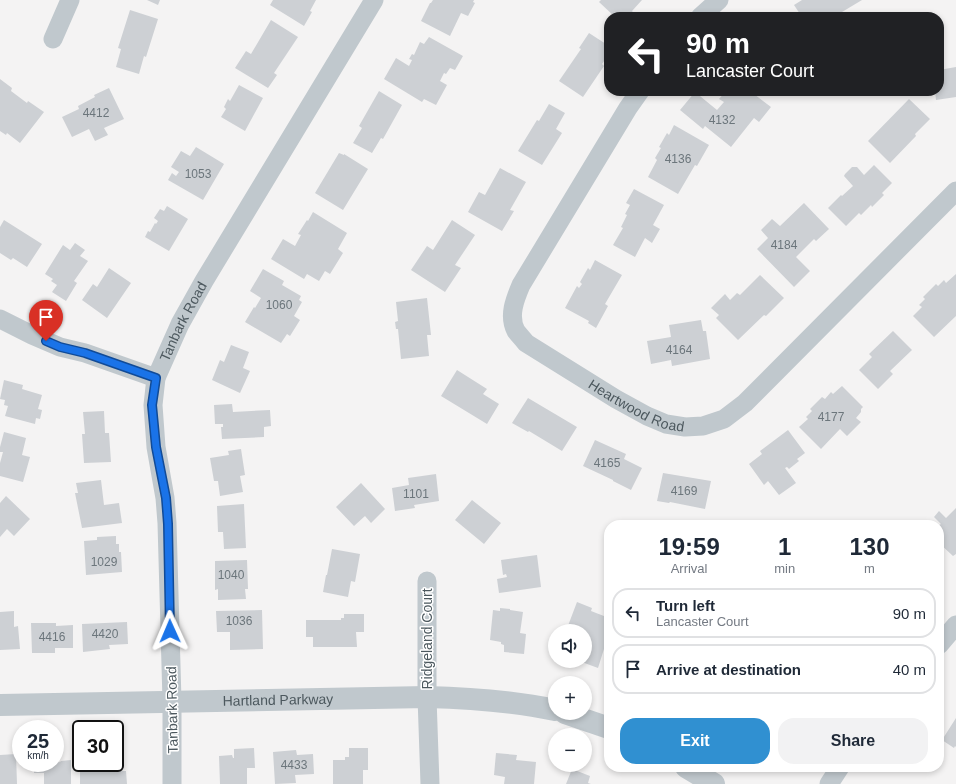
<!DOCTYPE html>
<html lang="en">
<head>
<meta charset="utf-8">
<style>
  :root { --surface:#fff; --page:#f2f2f3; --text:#1f2937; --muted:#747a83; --line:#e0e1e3; --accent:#3090d1 }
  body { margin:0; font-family:Helvetica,sans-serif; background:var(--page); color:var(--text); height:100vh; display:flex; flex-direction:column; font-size:15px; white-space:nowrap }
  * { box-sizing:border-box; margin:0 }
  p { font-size:13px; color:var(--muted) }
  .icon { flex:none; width:22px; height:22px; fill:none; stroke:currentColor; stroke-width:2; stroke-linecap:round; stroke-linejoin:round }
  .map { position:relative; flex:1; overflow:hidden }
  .panel { position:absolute; left:604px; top:520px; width:340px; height:252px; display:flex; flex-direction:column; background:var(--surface); border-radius:16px; box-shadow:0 2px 6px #0003 }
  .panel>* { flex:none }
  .guide { position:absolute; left:604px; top:12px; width:340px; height:84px; border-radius:16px; box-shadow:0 2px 6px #0003; background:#202124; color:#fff; overflow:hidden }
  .fabs { position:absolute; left:548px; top:624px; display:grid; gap:8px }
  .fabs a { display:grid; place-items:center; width:44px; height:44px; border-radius:50%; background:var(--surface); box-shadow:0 2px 6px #0003; font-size:20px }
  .speed { position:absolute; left:12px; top:720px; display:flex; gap:8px; font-size:20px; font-weight:700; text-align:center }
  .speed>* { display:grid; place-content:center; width:52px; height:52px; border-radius:50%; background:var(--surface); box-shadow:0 2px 6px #0003; line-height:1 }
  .speed small { font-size:10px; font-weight:400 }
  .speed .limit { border:2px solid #111; border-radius:6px; background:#fff; color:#111 }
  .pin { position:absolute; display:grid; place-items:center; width:34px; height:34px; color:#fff; margin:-41px -17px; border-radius:50% 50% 50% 0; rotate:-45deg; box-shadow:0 0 4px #0007 }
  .pin .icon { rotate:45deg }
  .me { position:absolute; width:44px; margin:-22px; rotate:359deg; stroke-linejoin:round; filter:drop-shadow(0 0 3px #0008) }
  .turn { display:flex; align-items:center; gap:14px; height:84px; padding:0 16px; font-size:18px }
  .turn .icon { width:52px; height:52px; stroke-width:2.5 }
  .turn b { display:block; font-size:28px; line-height:34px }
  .eta { display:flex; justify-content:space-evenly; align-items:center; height:68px; text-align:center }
  .eta b { font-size:24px; font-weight:700; line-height:28px }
  .cta { display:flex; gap:8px; margin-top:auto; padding:8px 16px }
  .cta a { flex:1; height:46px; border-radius:16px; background:var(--accent); color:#fff; font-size:16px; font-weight:700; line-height:46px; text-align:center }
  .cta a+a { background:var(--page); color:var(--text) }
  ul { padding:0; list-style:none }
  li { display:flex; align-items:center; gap:12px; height:50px; margin:0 8px 6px; padding:0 8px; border:2px solid var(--line); border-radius:16px }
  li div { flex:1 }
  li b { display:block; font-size:15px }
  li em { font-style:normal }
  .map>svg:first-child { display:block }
</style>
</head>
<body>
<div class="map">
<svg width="956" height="784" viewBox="0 0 956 784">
  <rect width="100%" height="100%" fill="#f4f3f3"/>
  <path fill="#cdd0d4" d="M147,0H160L158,5Z
    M273,0H316L310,11L312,12L304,26L270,5Z
    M433,0H474L473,2L475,3L468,16L461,13L450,36L421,21L430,3H431Z
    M601,0H642L632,11L636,16L635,17H615L599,2Z
    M802,0H862L842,12L845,17H802L794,5Z
    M130,10L158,19L146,57L144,56L139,74L116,67L121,49L118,48Z
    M271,20L298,37L274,73L277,75L268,88L235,68L246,51L251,54Z
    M589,33L609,46V54L602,64L604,66L583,97L559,81L581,49L579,48Z
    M429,37L463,56L455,70L450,68L446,74L444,73L440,81L447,85L436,105L424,99L422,102L384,79L396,58L409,66L412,60L409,59L412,54L414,55L420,42L424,44Z
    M956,67V97L936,100L935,91H939V70Z
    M0,79L12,88L11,91L27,103L28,101L44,112L20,143L7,133L6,135L0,131Z
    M239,85L263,98L245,131L221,117L226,109L224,107L228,99L230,101Z
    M109,88L124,119L104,128L108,135L95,141L89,129L72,137L62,117L79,109L78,106L95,97L94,95Z
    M379,91L402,105L383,139L381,138L372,153L353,143L362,128L359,126Z
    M726,91H750L771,107L759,122L754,118L731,147L705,126L703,129L680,110L695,92L717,110L724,102L719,99Z
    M909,99L930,119L915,134L916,136L890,163L868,141Z
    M549,104L565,113L556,129L562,133L542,165L518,151L537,120L539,121Z
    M674,125L709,145L697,166L695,165L678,194L648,177L657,160L655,158L661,148L659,147L667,133L669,135Z
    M196,147L224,164L203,200L168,180L172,173L176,176L179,172L171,167L181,151L190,156Z
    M339,153L344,155V154L368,169L343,210L315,193Z
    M874,165L892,183L882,193L884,195L872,207L871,205L861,215L859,213L846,226L828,208L841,195L842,196L853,186L844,176L845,174L852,167H857L864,175Z
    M500,168L526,182L510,210L514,211L502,231L468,212L479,192L485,195Z
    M634,189L664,205L653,225L660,229L652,243L645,238L635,257L613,245L623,228L621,227L627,215L625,214L630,205L626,203Z
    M804,203L829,229L816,241L814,239L796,257L810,271L794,287L757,249L768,238L761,230L772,219L780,226Z
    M167,206L188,219L169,251L145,237L148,231L150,232L155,223L156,224L158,221L154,218L160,209L164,211Z
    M313,212L347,233L338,249L343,253L330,274L325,271L319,281L307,274L304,279L271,259L283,239L295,246L301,235L298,234L307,220L308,221Z
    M4,220L42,244L27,267L13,258L11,260L0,253V227Z
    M452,220L475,235L455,265L461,268L445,292L411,270L427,246L433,250Z
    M75,243L85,250L80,256L88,261L74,281L77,283L66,301L52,292L57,285L51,281L53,279L45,274L63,245L70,250Z
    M595,260L622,275L605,304L608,306L596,328L588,323L589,321L565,308L577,286L579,288L582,284L580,282L588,268L590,270Z
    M109,268L131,283L107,318L82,300L93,284L97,287Z
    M263,269L284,281L282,285L301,296L299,300L302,302L294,316L300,320L290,336L287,334L281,343L245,322L254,307L255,308L261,298L250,291Z
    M956,274V316L934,337L913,316L922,307L919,305L925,299L923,297L936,284L938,286L944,280L946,283Z
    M760,275L784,298L766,316L764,315L738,340L716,318L719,315L711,308L725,294L730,300L737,293L740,295Z
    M427,298L431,335H427L429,356L401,359L398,329H396L395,322L398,321L396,302Z
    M701,320L703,331H706L710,359L672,366L671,360L651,364L647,341L671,337L669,325Z
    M893,331L912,350L890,371L893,374L878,389L859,370L872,357L869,354Z
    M231,345L249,352L243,368L250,371L240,393L212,380L220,360L224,362Z
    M457,370L487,389L483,394L499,404L487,424L441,396Z
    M4,380L23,385L22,389L42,395L38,409L42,410L40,419L36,418L35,424L5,416L8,406L4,405L5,400L0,399Z
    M842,386L863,407L861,409V412L856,418L861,422L847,436L840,429L821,449L799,427L808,419L806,417L812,411L810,409L822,397L825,399L831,392L833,394Z
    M528,398L577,427L562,451L529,431L528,432L512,423Z
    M232,404L233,412L270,410L271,426L264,427V437L222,439L221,427H223V424H215L214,405Z
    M104,411L105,433H109L111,462L84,463L82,434H85L83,412Z
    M788,430L805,453L797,459L799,461L789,469L787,467L785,468L796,483L779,495L768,481L764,485L749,464L762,454L760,451Z
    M4,432L26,438L22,455L30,457L23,482L0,476V463L3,452H0V447Z
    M595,440L626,454L624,459L642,468L631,490L613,481V480L583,466Z
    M241,449L245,475L240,476L243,492L220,496L218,481H214L210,458L229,455L228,451Z
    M663,473L711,481L705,509L670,502L669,503L657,501Z
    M436,474L439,501L414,505L415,508L395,511L392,488L409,485L408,478Z
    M101,480L104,505L119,503L122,523L82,528L75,493H78L76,483Z
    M361,483L385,509L371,523L365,516L354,526L336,507Z
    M6,496L30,519L14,536L7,529L0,537V503Z
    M472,500L501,523L484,544L455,520Z
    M244,504L246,548L224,549L223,532H218L217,506Z
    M956,508V554L953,556L939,543V525L941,524L934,517L939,511L946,518Z
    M116,536V544H119V552H121L122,572L86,575L84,541L97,540V537Z
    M332,549L360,554L355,582L351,581L348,597L323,592L326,575H327Z
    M537,555L541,587L499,593L497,579L507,577L506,574L503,575L501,560Z
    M247,560L248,589H245L246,599L218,600V589L215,590V561Z
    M577,602L592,608L591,611L609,618V633L598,668L579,661H585V631H566Z
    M500,608L510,609V610L523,612L520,633L526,634L524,654L504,652V645L501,644V642L490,640L493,610L500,611Z
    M262,610L263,649L230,650V632H217L216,611Z
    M14,611V627L18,626L20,649L0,650V612Z
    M344,614H364V632H356L357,647H313V637H306V620H341V618H344Z
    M127,622L128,644L109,645L110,649L83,652L82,624Z
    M31,623H56V626L73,625V648H55V653H32Z
    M956,718V747L955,746L954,748L942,740Z
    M254,748L255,768H247V784H220L219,756L232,755L233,758H234V749Z
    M349,748H368V770H363V784H333V760H345V757H349Z
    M296,750L297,755L313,754L314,774L295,775L296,783L275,784L273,752Z
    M496,753L517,755L516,760L536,762L534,784H504L505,777L494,775Z
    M16,754L17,784H0V755Z
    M115,754H119V771H126L127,784H80V772H97V763H115Z
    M71,760V784H44V773H34V763H55L60,762L61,761Z
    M572,769L590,776L588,783L591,784H566Z"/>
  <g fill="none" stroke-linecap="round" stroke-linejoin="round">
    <g stroke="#c0c8cd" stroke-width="19">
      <path d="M700,17L719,0"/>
      <path d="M53,39L70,0"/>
      <path id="s1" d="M640,91L628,108L521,285C515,299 508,316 516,331C519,335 523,339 526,343L616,399L647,416L666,424L685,427L703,426L724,419L745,403L956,191"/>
      <path d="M0,319L32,335L60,347L85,353L156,378"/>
      <path d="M427,581V697L430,784"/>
      <path d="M939,645L956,625"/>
      <path id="s2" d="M172,784V701L167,523L165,498L156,447L153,405L156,378L180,324L204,281L374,0"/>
      <path d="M829,784L840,767"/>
    </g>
    <g stroke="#c0c8cd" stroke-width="22">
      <path id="s3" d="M0,705L427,697C470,698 512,701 555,710"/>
      <path d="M565,713L609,728"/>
      <path d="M686,767L714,784"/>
    </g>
  </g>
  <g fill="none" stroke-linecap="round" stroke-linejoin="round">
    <g stroke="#114b97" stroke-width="10">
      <path id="route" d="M46,341L60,347L85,353L156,378L152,405L156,447L166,498L168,524L170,631"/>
    </g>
    <use href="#route" stroke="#1a73e8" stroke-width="7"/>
  </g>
  <g text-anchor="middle" stroke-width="3" stroke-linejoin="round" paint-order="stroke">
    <g font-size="12" fill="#6c767c">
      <text x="96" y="117">4412</text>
      <text x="722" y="124">4132</text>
      <text x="678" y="163">4136</text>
      <text x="198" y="178">1053</text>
      <text x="784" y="249">4184</text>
      <text x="279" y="309">1060</text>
      <text x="679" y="354">4164</text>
      <text x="831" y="421">4177</text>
      <text x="607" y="467">4165</text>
      <text x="684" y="495">4169</text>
      <text x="416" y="498">1101</text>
      <text x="104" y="566">1029</text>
      <text x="231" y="579">1040</text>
      <text x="239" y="625">1036</text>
      <text x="105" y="638">4420</text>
      <text x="52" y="641">4416</text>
      <text x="294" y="769">4433</text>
    </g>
    <g font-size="14" fill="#4c585e" stroke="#fff">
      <text dy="5" stroke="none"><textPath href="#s2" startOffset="470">Tanbark Road</textPath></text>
      <text dy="5" stroke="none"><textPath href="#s1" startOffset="419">Heartwood Road</textPath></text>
      <text transform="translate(427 639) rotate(-90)" y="5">Ridgeland Court</text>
      <text dy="5" stroke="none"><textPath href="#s3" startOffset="278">Hartland Parkway</textPath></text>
      <text transform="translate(172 710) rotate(-91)" y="5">Tanbark Road</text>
    </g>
  </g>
</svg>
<div class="fabs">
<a><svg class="icon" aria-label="sound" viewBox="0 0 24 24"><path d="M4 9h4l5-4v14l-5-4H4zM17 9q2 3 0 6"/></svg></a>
<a>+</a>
<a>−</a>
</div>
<div class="speed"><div>25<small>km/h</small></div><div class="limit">30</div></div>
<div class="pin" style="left:46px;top:341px;background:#d93025"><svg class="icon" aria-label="arrive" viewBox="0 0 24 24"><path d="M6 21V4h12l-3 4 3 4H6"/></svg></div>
<svg class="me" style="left:170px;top:631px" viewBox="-20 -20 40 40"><path d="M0-17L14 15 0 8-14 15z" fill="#1a73e8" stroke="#fff" stroke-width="4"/></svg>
<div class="guide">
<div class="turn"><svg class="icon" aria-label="left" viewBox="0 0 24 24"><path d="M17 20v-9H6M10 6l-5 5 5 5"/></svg><div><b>90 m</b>Lancaster Court</div></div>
</div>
<section class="panel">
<div class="eta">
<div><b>19:59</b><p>Arrival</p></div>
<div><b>1</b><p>min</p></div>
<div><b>130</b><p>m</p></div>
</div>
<ul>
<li><svg class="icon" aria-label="left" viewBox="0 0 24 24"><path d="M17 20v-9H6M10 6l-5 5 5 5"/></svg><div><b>Turn left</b><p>Lancaster Court</p></div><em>90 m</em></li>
<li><svg class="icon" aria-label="arrive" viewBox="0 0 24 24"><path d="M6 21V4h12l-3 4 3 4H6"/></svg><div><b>Arrive at destination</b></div><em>40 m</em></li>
</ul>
<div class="cta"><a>Exit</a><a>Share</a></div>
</section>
</div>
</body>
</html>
